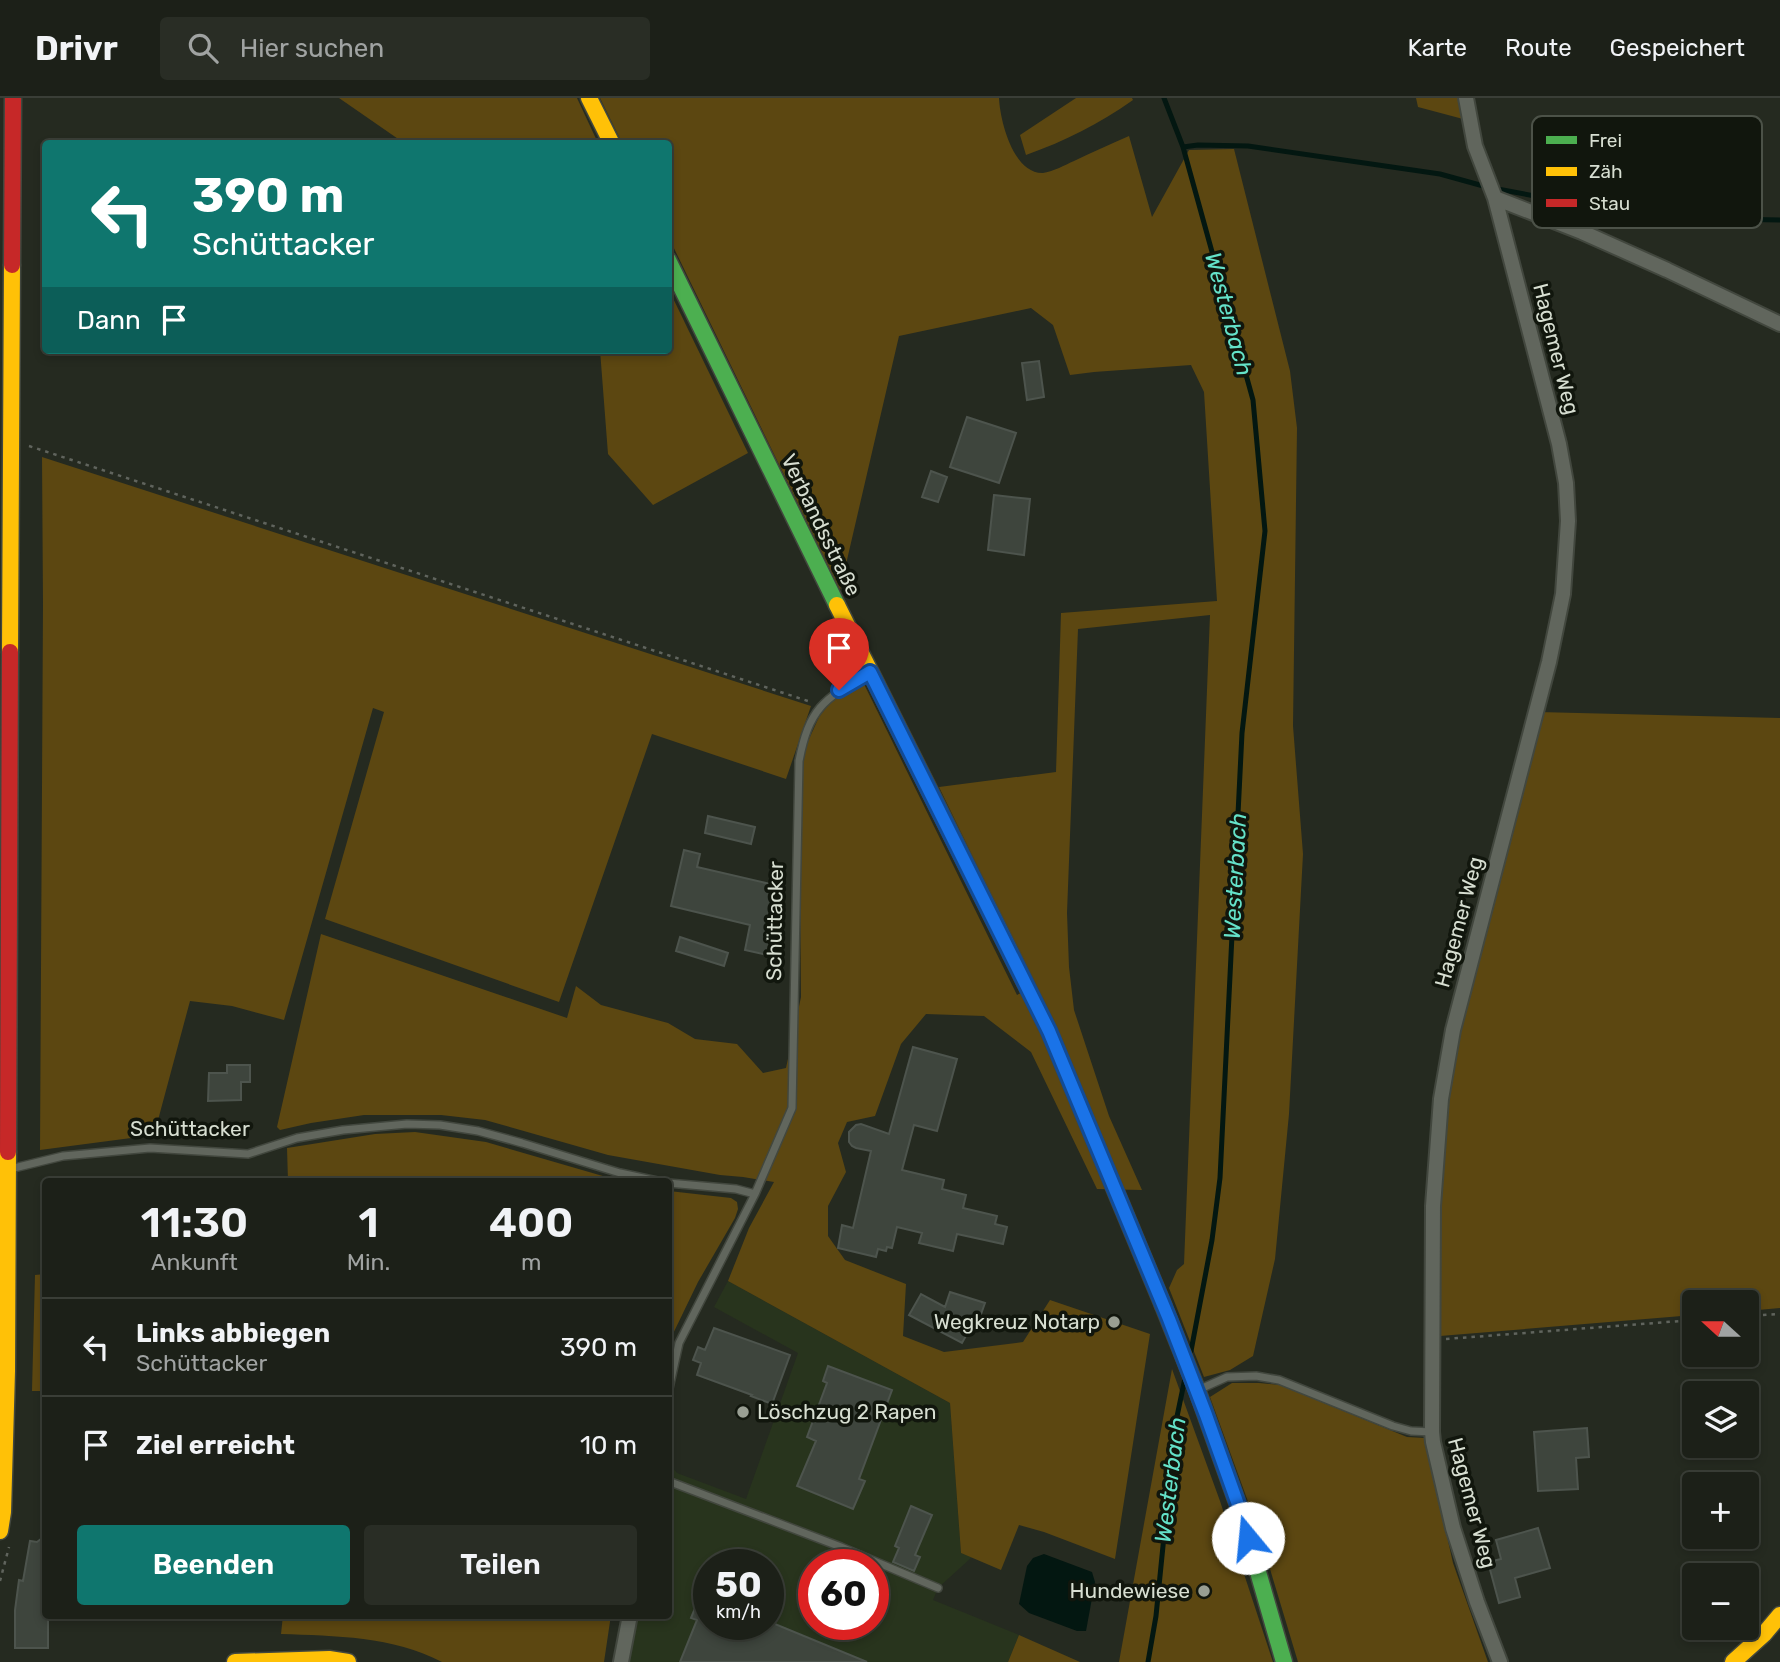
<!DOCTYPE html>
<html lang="de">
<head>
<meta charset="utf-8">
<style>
  :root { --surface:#1c2018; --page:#292d25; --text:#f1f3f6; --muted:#a0a3a2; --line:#3a3e37; --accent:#0f766e }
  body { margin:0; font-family:Rubik,sans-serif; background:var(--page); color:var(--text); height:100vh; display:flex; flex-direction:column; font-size:26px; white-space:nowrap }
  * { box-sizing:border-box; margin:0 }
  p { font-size:23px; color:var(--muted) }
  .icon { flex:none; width:38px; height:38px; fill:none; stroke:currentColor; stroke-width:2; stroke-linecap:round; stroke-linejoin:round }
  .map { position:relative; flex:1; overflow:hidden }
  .details { position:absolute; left:42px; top:1080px; width:630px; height:441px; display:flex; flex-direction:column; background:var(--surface); border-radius:7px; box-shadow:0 4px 10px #0003,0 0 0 2px var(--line) }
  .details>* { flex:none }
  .top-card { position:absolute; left:42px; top:42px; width:630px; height:214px; border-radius:7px; box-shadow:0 4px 10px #0003,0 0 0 2px var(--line); background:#0f766e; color:#fff; overflow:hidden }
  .needle { width:46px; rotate:291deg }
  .buttons { position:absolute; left:1682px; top:1192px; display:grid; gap:14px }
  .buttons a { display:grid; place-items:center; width:77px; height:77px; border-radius:7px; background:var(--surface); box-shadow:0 4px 10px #0003,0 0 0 2px var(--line); font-size:35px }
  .speed { position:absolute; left:693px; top:1451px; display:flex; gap:14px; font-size:35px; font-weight:700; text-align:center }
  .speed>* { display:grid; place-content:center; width:91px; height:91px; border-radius:50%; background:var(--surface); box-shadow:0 4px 10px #0003,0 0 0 2px var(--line); line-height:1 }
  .speed small { font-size:18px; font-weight:400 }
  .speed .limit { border:10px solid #d22; background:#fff; color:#111 }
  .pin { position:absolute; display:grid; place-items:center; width:60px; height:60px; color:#fff; margin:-72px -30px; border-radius:50% 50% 50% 0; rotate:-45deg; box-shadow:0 0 7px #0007 }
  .pin .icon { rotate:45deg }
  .me { position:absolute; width:77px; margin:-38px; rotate:343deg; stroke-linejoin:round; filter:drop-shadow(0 0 5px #0008) }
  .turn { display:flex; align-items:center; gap:24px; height:147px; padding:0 35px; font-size:32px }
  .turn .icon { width:91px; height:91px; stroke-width:2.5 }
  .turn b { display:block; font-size:49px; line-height:60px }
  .then { display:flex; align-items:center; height:66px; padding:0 35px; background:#0003; gap:14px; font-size:26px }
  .eta { display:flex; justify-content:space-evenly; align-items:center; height:119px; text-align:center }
  .eta b { font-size:42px; font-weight:600; line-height:49px }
  .button { display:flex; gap:14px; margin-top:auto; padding:14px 35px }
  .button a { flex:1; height:80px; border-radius:7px; background:var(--accent); color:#fff; font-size:28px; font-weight:600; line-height:80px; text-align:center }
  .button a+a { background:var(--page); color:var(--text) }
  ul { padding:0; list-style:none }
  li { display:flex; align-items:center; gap:21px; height:98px; padding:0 35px; border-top:2px solid var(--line) }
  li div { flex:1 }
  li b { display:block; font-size:26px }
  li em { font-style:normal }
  header { display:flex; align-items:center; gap:42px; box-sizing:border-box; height:98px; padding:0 35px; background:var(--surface); border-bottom:2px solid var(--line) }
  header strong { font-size:33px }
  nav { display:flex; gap:38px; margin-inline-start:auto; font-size:24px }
  .search { width:490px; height:63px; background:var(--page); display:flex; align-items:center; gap:18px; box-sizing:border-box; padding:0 24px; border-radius:7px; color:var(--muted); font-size:26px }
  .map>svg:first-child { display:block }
</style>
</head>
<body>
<header>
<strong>Drivr</strong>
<div class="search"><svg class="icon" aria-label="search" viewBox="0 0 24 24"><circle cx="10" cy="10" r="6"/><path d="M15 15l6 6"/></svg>Hier suchen</div>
<nav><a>Karte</a><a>Route</a><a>Gespeichert</a></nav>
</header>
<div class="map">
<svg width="1780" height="1564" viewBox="0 0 1780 1564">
  <rect width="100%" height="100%" fill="#252a20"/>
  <path fill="#28341d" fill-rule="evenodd" d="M728,1183L950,1305L961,1455L972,1459L938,1490L933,1502L1019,1537L1008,1564H628L637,1517H668L669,1365L677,1375L746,1401L798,1255L714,1209ZM709,1466H768V1526H709ZM814,1466H873V1526H814Z"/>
  <path fill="#5c4711" d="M339,0H577L598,45H404Z
    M600,0H999C1000,22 1013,76 1043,75C1052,74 1065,67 1074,63C1092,54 1111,46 1129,38L1152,119L1189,52L1234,51L1290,273L1297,330L1293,628L1303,756L1289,1016L1275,1161L1253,1258L1230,1272L1204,1279L1169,1190L1177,1172L1184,1166L1210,517L1078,531L1067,815L1069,869L1074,912L1109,1018L1142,1092L1097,1091L1031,954L984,918L926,916L901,946L875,1018L847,1024L838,1045L846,1074L828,1108V1138L845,1162L906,1186L903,1238L944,1254L1023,1244L1050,1202L1150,1236L1115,1461L1044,1434L1019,1427L1001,1472L961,1455L950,1305L728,1183L749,1130L774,1084L743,1079L720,1077L608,1057L485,1022L441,1017H364L311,1025L280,1032L277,1029L321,836L567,920L576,888L601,907L668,925L695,941L737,946L763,975L786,970L801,899L799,663L819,619L832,602L863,584L1017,897L1035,887L939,689L1056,674L1061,515L1217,503L1204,294L1191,267L1094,274L1070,277L1053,227L1031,210L899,238L840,492L669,140L668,46L622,45Z
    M1076,0H1132L1133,2C1099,26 1065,43 1026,57L1020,37Z
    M1416,0H1459L1463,21L1418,9Z
    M669,192L748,355L653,407L608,356L600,252H668Z
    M42,359L811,608L786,681L652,636L559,904L325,821L384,614L373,610L284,922L232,908L190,903L154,1037L40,1052L43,506Z
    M1538,614L1780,620V1210L1747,1213L1746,1204H1694V1217L1440,1238L1437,1106L1446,1001L1458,933Z
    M415,1034L486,1044L620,1083H288L287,1050L375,1036Z
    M669,1093L731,1100L737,1104L738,1111L735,1120L698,1184L669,1244Z
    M45,1176V1293H32L35,1177Z
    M1172,1271L1220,1403L1273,1564H1119Z
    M1232,1285H1259L1280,1287L1407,1339L1425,1340L1453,1465L1488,1564H1298L1258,1431L1210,1299Z
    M283,1517H611L604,1564H442C393,1538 335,1538 281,1536Z
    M1019,1537L1080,1564H1008Z"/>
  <path fill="#031711" d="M1044,1456L1092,1474L1095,1484L1086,1533H1077L1029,1515L1019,1506L1027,1468L1033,1460Z"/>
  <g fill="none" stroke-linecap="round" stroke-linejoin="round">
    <path stroke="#031711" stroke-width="5" d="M1164,0L1183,49L1253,302L1265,433L1242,635L1220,1080L1212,1142L1191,1253
      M1183,49L1198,47L1248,48L1440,76L1487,89L1551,101L1675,120L1780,122
      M1148,1564L1156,1518L1175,1328L1185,1280"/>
  </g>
  <path fill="#3e453d" stroke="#4d544d" stroke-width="2" d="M1039,263L1044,299L1027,302L1022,265Z
    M967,319L1016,335L999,385L950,369Z
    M931,373L947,379L938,404L922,399Z
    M994,397L1030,401L1024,457L988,452Z
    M708,718L755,729L751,746L705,735Z
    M684,752L700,756L697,769L783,789L767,857L745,852L750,827L671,808Z
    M680,839L728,855L724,868L676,853Z
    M913,949L957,961L937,1033L914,1027L902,1072L944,1082L942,1091L966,1097L963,1110L997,1118L995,1126L1007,1129L1003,1146L957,1136L953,1153L919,1145L922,1135L897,1129L892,1150L887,1149L886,1153L878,1151L876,1159L838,1150L842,1127L853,1130L871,1053L856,1050L852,1048L849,1044V1034L856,1027L861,1026L889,1036Z
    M227,967H250V984H241V1002L208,1003L209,975H227Z
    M950,1194L985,1205L980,1219L977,1218L962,1245L909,1217L921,1196L945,1209Z
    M714,1230L790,1257L772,1306L751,1298L752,1297L697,1277L701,1265L693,1262L698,1249L705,1252Z
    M828,1268L892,1292L859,1381L865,1383L853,1411L797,1388L816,1343L807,1339L827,1285L823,1283Z
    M1587,1330L1589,1359L1576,1360L1578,1391L1538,1393L1534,1334Z
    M911,1408L932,1417L915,1457L920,1459L914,1473L893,1464L899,1450L895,1448Z
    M1538,1430L1550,1470L1515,1480L1520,1499L1499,1505L1488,1464L1501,1461L1496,1442Z
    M46,1437V1470L42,1496H46V1517H48V1550H15V1512L19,1482L23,1483L30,1443L37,1444Z
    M708,1479L709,1526H775L867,1564H680L697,1522L691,1520Z"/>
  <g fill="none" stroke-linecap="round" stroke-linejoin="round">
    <g stroke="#42473e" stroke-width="10">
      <path id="lane" d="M10,1071L63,1058L150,1050L248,1056L297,1040L343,1032L407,1026L440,1027L478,1033L522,1045L620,1075L657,1083
        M668,1085L736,1091L755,1096
        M1198,1292L1227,1279L1256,1278L1279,1282L1393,1328L1411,1333L1432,1334
        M668,1295L679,1245L755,1096L792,1010L799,663C809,611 823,601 868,576
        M668,1383L841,1449L938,1490"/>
    </g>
    <g stroke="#42473e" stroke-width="18">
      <path id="street" d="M1466,0L1475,48L1495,100L1559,346L1566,385L1568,423L1563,496L1549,564L1453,932L1441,1001L1433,1108L1432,1334L1433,1344L1453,1430L1477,1504L1500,1564
        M1495,100L1582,134L1667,172L1780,226
        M621,1564L630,1517"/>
    </g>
    <g stroke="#42473e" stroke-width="19">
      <path id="fast" d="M668,162L837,507
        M1163,1207L1197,1292L1241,1415L1284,1564"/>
    </g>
    <g stroke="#42473e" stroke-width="19">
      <path id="slow" d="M589,0L612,46
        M837,507L1011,856
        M10,554L12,167
        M0,1433L3,1414L7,1273L8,1054
        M235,1564L329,1561L348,1564
        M1733,1564L1764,1536L1780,1517"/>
    </g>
    <g stroke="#42473e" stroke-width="19">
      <path id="jam" d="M12,167L13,0
        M1011,856L1049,933L1163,1207
        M8,1054L10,554"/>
    </g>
    <path stroke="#60645d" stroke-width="2.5" stroke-dasharray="3.5 5" stroke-linecap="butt" d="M29,348L811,604
      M1746,1218L1780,1216
      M1446,1241L1694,1222
      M0,1483L9,1449"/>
    <use href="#lane" stroke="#61665d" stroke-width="7"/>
    <use href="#street" stroke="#61665d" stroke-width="14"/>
    <use href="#fast" stroke="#4caf50" stroke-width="16"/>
    <use href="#slow" stroke="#ffc107" stroke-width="16"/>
    <use href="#jam" stroke="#c62828" stroke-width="16"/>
  </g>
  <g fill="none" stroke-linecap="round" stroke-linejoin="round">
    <g stroke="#114b97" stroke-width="18">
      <path id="route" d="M839,592L870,574L1049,933L1169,1221L1206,1317L1241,1415L1248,1440"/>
    </g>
    <use href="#route" stroke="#1a73e8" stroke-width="12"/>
  </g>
  <g fill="#999f93" stroke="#11160d" stroke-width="2.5">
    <circle cx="1114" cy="1224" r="7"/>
    <circle cx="743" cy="1314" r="7"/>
    <circle cx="1204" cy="1493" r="7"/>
  </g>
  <g text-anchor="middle" stroke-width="7" stroke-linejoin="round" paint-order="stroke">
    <g font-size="21" fill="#d7ded1" stroke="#11160d">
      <text transform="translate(1556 251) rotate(76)" y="7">Hagemer Weg</text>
      <text transform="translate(821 427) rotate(64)" y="7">Verbandsstraße</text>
      <text transform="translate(775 823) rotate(-89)" y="7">Schüttacker</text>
      <text transform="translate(1459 824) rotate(-75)" y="7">Hagemer Weg</text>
      <text x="190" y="1038">Schüttacker</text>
      <text transform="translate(1472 1405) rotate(75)" y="7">Hagemer Weg</text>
    </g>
    <g font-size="21" fill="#d7ded1" stroke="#11160d" text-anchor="end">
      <text x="1100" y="1231">Wegkreuz Notarp</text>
      <text x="757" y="1321" text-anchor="start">Löschzug 2 Rapen</text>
      <text x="1190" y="1500">Hundewiese</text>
    </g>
    <g font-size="23" font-style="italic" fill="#64e2c9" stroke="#11160d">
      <text transform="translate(1229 216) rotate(75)" y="8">Westerbach</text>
      <text transform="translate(1235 778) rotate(-87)" y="8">Westerbach</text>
      <text transform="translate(1170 1382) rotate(-83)" y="8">Westerbach</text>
    </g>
  </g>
  <rect x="1532" y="18" width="230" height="112" rx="10" fill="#11160d" stroke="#4c5248" stroke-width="2"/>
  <rect x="1546" y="38" width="31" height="8" fill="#4caf50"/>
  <rect x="1546" y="69" width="31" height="9" fill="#ffc107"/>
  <rect x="1546" y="101" width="31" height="8" fill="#c62828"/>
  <g font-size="19" fill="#d7ded1">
    <text x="1589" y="49">Frei</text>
    <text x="1589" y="80">Zäh</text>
    <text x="1589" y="112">Stau</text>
  </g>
</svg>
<div class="buttons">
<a><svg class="needle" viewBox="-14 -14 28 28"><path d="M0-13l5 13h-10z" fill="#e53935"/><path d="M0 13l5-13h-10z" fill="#a0a3a2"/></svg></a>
<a><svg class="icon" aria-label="layers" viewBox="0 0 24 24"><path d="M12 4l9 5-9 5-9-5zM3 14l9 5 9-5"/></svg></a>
<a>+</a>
<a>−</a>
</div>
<div class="speed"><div>50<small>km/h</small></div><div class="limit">60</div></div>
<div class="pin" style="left:839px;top:592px;background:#d93025"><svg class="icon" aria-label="arrive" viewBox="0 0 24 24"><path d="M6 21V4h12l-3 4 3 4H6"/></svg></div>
<svg class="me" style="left:1248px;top:1440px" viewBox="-20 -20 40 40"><circle r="19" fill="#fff"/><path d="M0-13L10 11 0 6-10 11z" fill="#1a73e8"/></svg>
<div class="top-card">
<div class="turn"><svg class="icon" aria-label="left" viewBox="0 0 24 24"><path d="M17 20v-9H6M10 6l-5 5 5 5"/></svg><div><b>390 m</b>Schüttacker</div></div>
<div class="then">Dann<svg class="icon" aria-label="arrive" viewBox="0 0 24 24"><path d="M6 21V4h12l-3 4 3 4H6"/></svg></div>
</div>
<section class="details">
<div class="eta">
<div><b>11:30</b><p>Ankunft</p></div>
<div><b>1</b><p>Min.</p></div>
<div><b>400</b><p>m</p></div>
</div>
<ul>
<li><svg class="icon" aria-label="left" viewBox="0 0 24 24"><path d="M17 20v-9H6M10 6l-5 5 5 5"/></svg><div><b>Links abbiegen</b><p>Schüttacker</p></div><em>390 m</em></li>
<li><svg class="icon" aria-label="arrive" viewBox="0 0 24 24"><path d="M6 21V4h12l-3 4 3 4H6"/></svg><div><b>Ziel erreicht</b></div><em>10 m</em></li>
</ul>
<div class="button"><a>Beenden</a><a>Teilen</a></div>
</section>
</div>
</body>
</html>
